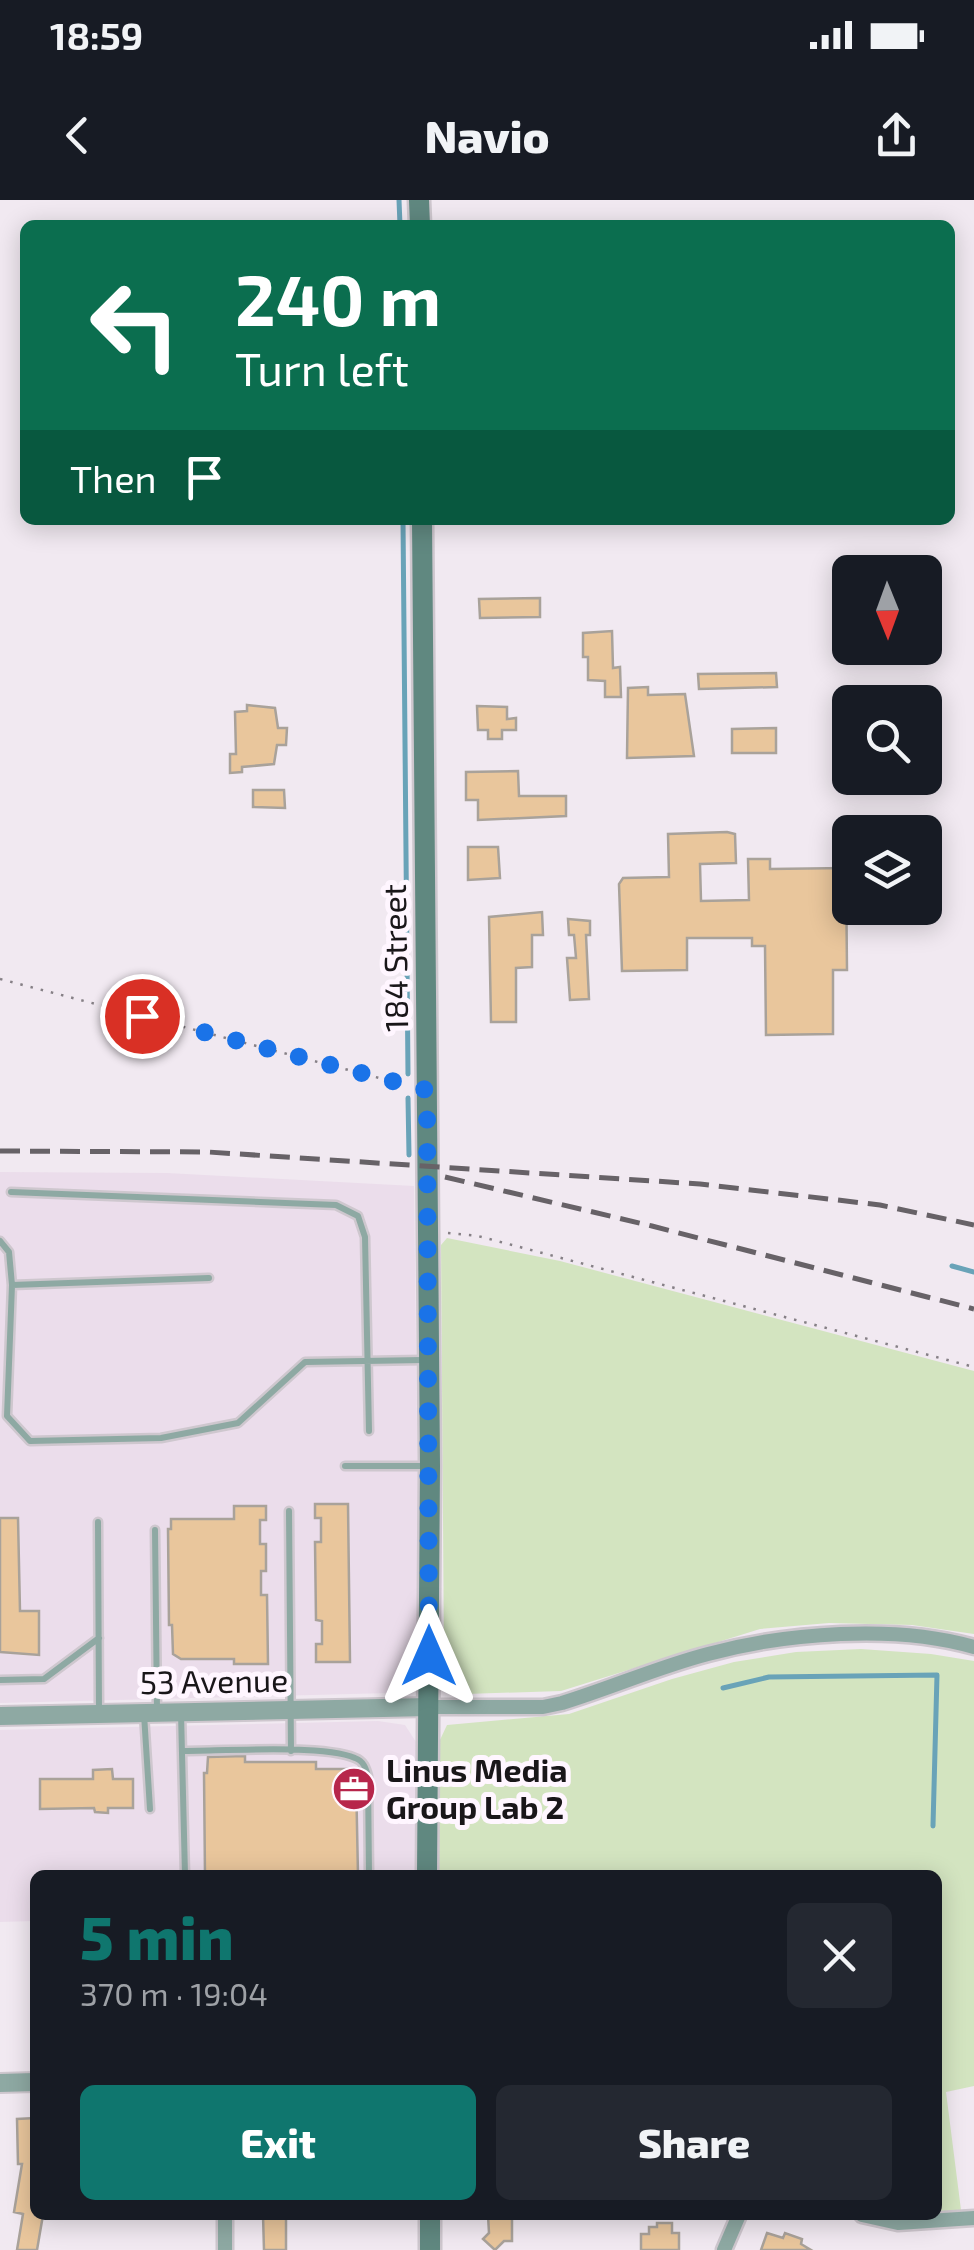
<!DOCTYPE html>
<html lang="en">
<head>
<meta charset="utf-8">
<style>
  :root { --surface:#171b24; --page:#242831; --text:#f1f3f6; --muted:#9ea1a6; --accent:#0f766e }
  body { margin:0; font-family:"Exo 2",sans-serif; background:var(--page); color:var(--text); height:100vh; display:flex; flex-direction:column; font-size:38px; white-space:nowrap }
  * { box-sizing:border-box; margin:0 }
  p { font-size:32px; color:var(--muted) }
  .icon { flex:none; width:55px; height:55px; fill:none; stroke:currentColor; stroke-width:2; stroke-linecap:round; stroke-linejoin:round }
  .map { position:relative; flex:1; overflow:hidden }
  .sheet { position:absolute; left:30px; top:1670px; width:912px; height:350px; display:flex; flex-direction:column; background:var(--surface); border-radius:15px; box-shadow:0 5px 25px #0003 }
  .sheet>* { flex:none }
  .guide { position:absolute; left:20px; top:20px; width:935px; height:305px; border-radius:15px; box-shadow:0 5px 25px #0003; background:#0b6e4f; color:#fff; overflow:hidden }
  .needle { width:65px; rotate:179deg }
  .controls { position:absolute; left:832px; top:355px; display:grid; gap:20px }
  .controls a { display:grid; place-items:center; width:110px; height:110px; border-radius:15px; background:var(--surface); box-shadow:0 5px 25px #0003; font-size:50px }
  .pin { position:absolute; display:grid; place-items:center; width:85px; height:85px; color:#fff; margin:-42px; border:5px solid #fff; border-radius:50%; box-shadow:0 2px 10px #0007 }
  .me { position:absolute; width:110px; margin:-55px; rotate:0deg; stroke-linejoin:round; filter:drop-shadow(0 0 8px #0008) }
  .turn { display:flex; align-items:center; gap:35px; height:210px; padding:0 50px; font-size:45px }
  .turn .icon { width:130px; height:130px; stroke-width:2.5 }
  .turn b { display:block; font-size:70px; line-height:85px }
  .then { display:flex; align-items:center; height:95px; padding:0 50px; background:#0003; gap:20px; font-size:38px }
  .round { display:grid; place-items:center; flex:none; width:105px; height:105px; border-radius:15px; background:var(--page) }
  .headline { display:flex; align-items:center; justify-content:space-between; height:170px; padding:0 50px }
  h1 { font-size:60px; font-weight:800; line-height:75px; color:var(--accent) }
  .action { display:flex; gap:20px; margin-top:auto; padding:20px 50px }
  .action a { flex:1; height:115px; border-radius:15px; background:var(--accent); color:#fff; font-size:40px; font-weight:800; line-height:115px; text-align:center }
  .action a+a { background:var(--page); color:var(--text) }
  .status { display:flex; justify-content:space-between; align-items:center; height:70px; padding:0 50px; background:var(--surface); direction:ltr }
  .status svg { height:28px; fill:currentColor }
  header { display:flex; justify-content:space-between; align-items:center; height:130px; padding:0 50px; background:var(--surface); font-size:45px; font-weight:800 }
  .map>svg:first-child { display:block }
</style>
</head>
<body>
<div class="status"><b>18:59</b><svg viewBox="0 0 49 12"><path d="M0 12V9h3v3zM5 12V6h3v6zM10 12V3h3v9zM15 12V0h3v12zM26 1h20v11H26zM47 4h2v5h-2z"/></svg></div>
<header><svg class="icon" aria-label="back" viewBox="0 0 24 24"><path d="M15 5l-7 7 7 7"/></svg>Navio<svg class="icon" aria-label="share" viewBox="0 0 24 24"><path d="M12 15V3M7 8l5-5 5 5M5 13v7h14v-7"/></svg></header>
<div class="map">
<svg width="974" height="2050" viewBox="0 0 974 2050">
  <rect width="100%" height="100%" fill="#f1e9f1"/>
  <path fill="#ebddeb" d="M0,972L167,973L414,986L420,1466L408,1487L390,1493L0,1503Z
    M378,1521L405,1525L418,1545L420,1675H35V1721L0,1722V1530Z"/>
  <path fill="#d3e4c0" d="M447,1038L560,1061L974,1171V1434L912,1425L829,1423L760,1429L561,1491L466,1494L445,1464L444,1455L441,1045Z
    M861,1449L931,1454L974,1461V1886L946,1892L961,2010L938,2012V1675H438L439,1542L447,1525L569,1514L672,1479L734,1462L796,1452Z"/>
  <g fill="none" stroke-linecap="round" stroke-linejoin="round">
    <path stroke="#69a3b8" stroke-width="5" d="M399,0L400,25
      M403,320L408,874
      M408,898L409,955
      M952,1066L974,1072
      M723,1488L769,1477L937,1475L933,1626"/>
  </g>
  <path fill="#e9c69c" stroke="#a9a29a" stroke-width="2.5" d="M540,398V417L480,418L479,399Z
    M612,431L613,468L620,467L621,497H605V481L588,480V457H583V433Z
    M776,473L777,487L699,489L698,474Z
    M648,487V495L685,494L694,556L627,558L628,488Z
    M247,505L275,508L278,528H287L286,545H277L274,564L242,567V572L230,573V554H236L235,512L247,511Z
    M477,506L507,507V519L516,518V530H502V539H488V530H478Z
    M776,528V553H732V529Z
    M518,571L519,596H566V616L478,620V600H466V572Z
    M253,590H284L285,608L253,607Z
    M727,632L735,634L736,663L700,664L701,701L749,700L748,659H770V669L846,668L847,770H833V834L766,835L765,746H752V738H687V770L622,771L619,684L623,678L669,677L668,634Z
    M468,647H498L500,678L468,680Z
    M542,712L543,735H532V767L516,768V822H491L489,717Z
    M568,719L590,721V735H586L589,799L570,800L567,758H576L574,735H569Z
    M315,1304H348L350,1462H316V1444H322V1421L316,1420L315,1342H321V1318H315Z
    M234,1306H266V1320H260V1344H266V1371H261V1395H267L268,1464H234V1459H181L173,1454L172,1425H169L168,1329H171V1319H234Z
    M0,1318H18L20,1411H39V1455L0,1452Z
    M245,1556V1562H316V1569H352V1577H356L358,1675H205L204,1573H207L208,1557Z
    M112,1569L113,1579H133V1608H108V1613L95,1612L94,1608L40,1609V1579H93V1570Z
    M35,1918V2015H43L37,2050H17L23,2014L14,2012L22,1964H18L17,1919Z
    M263,2015H286V2050H264Z
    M488,2015H512V2041H504L495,2050L483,2039L489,2033Z
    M657,2023H672V2033H679V2050H641V2034H649V2027H657Z
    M767,2033L783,2038L785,2033L802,2039L801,2044L811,2050H761Z"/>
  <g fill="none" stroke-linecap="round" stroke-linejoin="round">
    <g stroke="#cec7ce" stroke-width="11">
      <path id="service" d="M11,992L336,1005L358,1016L365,1037L369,1231
        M0,1041L9,1052L12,1085
        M209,1078L12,1085L7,1216L30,1241L161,1238L238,1223L305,1162L423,1160
        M345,1266H424
        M289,1311L291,1551
        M98,1322L99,1512
        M155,1330L157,1511
        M0,1480L44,1479L99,1438
        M181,1513L185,1675
        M144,1514L150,1609
        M182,1551C222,1551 323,1544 355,1558C364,1561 366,1569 368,1576L369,1675"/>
    </g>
    <g stroke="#cec7ce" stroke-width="19">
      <path id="minor" d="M429,1507H543L562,1503C611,1488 658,1467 708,1454C786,1433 895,1424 974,1447
        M862,2015L898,2023L974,2018
        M225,2050V2015
        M724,2050L739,2015"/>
    </g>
    <g stroke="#cec7ce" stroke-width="22">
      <path id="tertiary" d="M0,1516L429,1507
        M0,1883L35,1882"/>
    </g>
    <g stroke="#cec7ce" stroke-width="25">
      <path id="secondary" d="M419,0L420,25
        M422,320L430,1266L427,1675
        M430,2015V2050"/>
    </g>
    <path stroke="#868086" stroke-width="2.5" stroke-dasharray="2.5 8" stroke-linecap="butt" d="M0,779L406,885
      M448,1033L478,1036L974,1167"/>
    <use href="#service" stroke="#8ea9a3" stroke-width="6"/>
    <use href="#minor" stroke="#8ea9a3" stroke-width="14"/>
    <use href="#tertiary" stroke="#8ea9a3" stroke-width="18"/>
    <use href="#secondary" stroke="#608880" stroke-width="20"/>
    <path stroke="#676267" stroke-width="5" stroke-dasharray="20 10" stroke-linecap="butt" d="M0,951L208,952L700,984L880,1005L974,1025
      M445,977L652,1026L974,1109"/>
  </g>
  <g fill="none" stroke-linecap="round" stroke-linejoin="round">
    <path stroke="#1a73e8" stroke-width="18" stroke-dasharray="0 32.4" d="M142,816L427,890L429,1456"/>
  </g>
  <defs>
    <g id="office-disc" transform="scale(2.25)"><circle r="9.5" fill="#b7264b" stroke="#fff6ff"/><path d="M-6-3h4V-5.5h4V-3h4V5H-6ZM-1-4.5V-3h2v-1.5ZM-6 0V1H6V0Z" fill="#fff"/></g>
  </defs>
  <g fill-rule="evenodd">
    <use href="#office-disc" x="354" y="1589"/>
  </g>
  <g text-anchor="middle" stroke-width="10" stroke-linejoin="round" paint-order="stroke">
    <g font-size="32" fill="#191619" stroke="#fff6ff">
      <text transform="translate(396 758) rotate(-91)" y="11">184 Street</text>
      <text transform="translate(214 1482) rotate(-1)" y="11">53 Avenue</text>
    </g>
    <g font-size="32" font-weight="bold" fill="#191619" stroke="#fff6ff" text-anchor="start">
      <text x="386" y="1582">Linus Media<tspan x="386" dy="37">Group Lab 2</tspan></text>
    </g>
  </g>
</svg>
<div class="controls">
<a><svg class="needle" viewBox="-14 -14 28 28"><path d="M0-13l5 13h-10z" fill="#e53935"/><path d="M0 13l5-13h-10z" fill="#9ea1a6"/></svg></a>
<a><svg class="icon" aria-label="search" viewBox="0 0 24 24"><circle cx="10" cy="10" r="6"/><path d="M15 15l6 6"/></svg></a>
<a><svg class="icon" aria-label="layers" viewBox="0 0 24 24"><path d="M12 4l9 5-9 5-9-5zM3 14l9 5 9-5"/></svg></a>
</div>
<div class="pin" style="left:142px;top:816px;background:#d93025"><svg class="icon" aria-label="arrive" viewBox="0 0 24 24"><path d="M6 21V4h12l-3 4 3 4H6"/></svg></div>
<svg class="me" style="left:429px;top:1456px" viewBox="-20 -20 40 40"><path d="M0-17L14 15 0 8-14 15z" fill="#1a73e8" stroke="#fff" stroke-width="4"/></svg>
<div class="guide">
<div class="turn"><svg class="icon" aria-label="left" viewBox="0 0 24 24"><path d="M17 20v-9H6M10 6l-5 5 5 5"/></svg><div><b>240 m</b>Turn left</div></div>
<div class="then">Then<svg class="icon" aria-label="arrive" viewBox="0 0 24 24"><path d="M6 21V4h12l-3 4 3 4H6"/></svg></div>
</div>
<section class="sheet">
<div class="headline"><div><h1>5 min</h1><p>370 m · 19:04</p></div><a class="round"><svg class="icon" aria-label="close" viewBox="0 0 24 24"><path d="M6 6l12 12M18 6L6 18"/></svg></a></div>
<div class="action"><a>Exit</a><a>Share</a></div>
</section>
</div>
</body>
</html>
